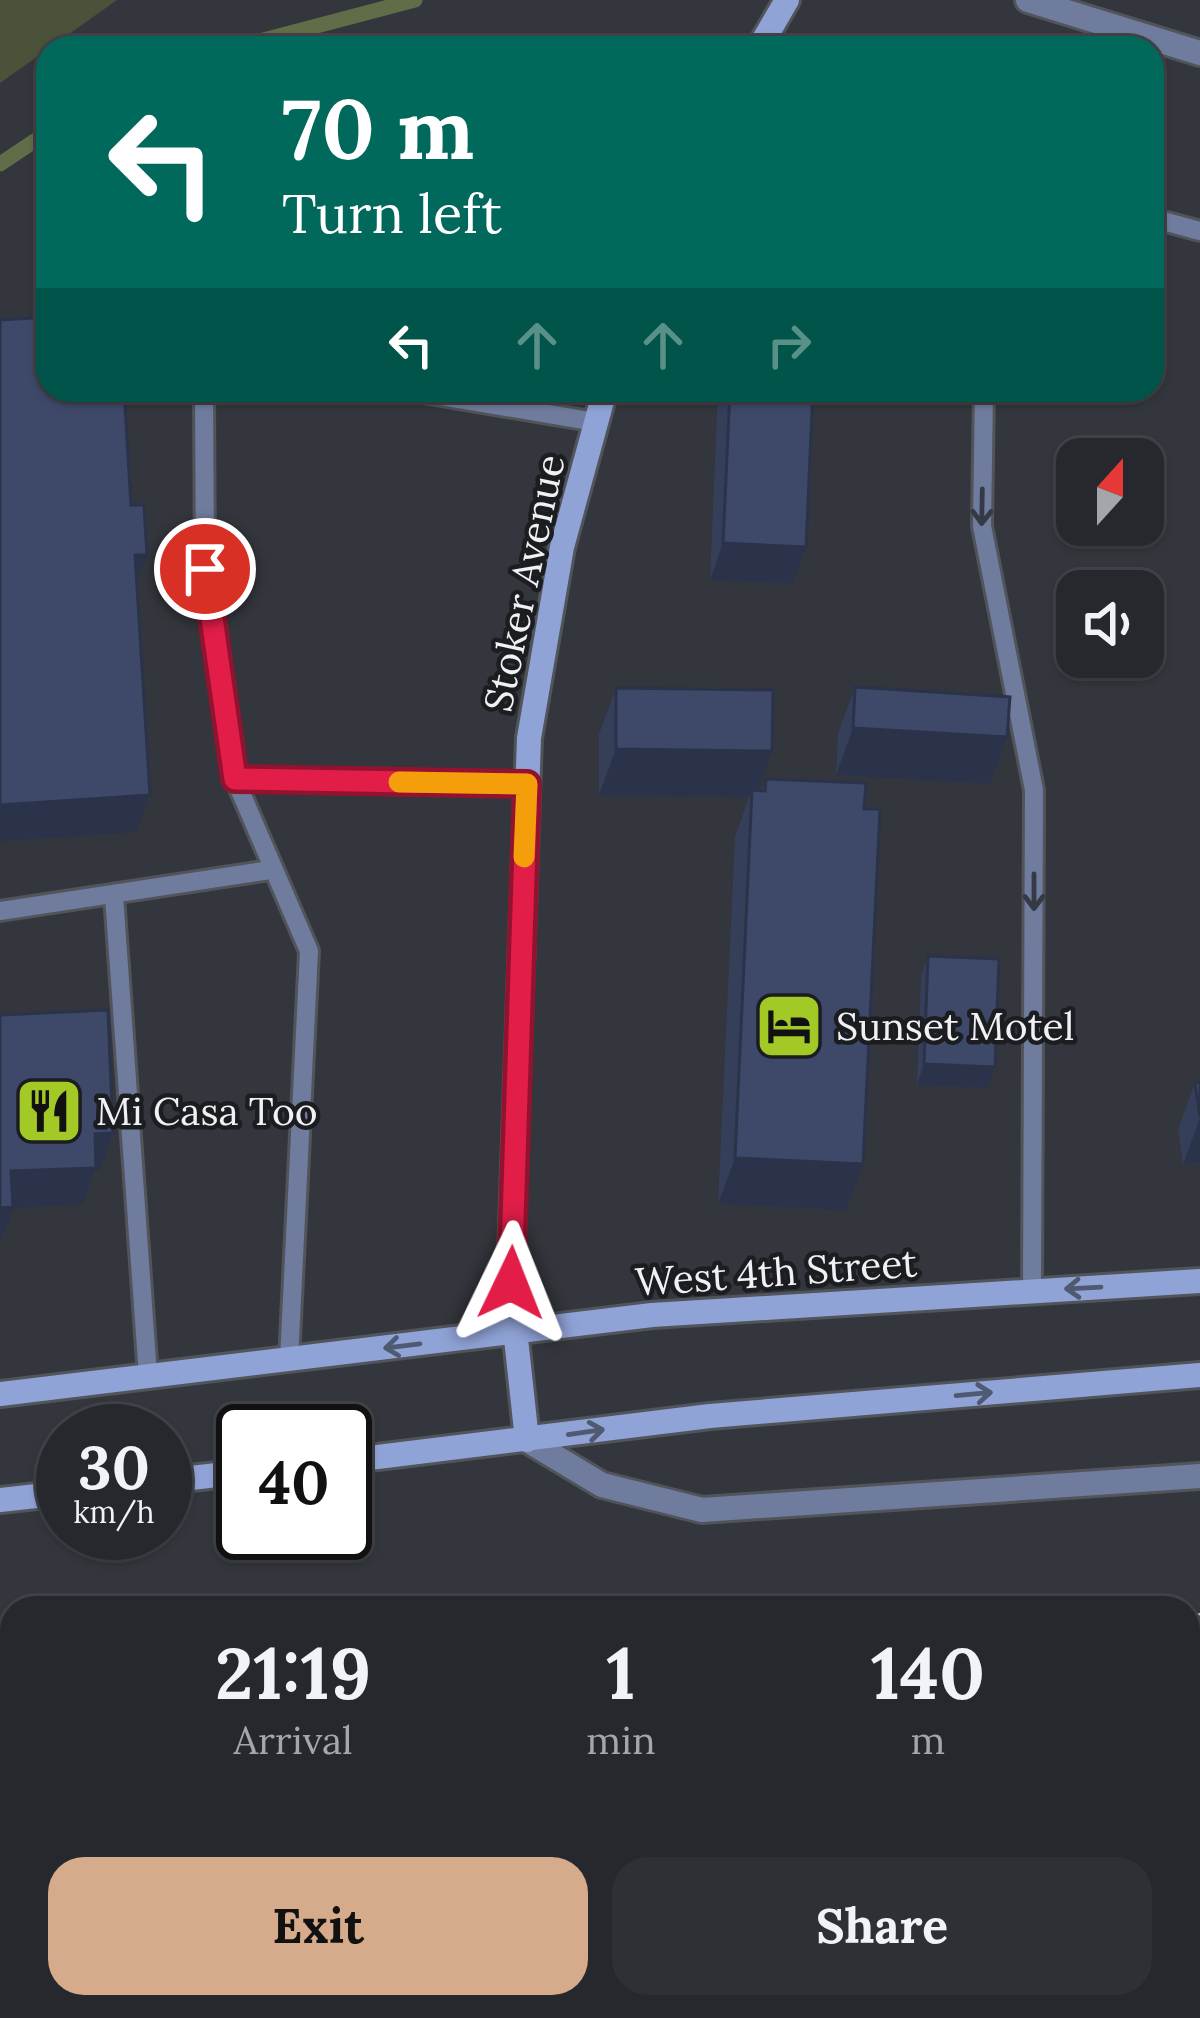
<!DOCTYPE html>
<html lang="en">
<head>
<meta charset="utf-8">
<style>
  :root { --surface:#26282d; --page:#2e3035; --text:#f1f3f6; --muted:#a4a6aa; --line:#424449; --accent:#d6ab8b }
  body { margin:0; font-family:Lora,serif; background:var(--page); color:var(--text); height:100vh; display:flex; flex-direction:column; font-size:45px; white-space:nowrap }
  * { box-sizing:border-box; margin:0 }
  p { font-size:39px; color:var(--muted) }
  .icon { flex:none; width:66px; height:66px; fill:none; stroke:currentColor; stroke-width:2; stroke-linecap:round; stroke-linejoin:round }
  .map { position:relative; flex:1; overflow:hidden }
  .panel { position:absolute; left:0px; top:1596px; width:1200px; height:423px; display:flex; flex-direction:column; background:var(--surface); border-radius:36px 36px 0 0; box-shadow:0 3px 9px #0004,0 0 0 3px var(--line) }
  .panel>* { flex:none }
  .hud { position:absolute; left:36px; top:36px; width:1128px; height:366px; border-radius:36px; box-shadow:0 3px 9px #0004,0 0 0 3px var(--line); background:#00695c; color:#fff; overflow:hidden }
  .needle { width:78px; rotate:21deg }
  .fabs { position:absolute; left:1056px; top:438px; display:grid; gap:24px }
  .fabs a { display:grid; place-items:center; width:108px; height:108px; border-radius:24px; background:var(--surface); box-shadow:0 3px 9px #0004,0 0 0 3px var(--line); font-size:60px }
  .speed { position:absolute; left:36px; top:1404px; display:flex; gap:24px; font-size:60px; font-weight:700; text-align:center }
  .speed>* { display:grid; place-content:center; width:156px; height:156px; border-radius:50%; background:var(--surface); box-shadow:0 3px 9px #0004,0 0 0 3px var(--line); line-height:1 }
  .speed small { font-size:30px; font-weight:400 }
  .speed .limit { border:6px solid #111; border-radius:18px; background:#fff; color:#111 }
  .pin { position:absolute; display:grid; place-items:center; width:102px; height:102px; color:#fff; margin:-51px; border:6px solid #fff; border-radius:50%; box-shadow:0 3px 12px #0007 }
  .me { position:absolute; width:132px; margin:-66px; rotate:2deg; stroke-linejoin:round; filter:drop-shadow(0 0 9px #0008) }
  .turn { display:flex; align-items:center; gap:42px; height:252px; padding:0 48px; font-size:54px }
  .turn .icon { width:156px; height:156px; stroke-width:2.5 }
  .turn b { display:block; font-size:84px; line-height:102px }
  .lanes { display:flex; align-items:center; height:114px; padding:0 48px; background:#0003; justify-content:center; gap:60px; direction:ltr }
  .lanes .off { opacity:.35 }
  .eta { display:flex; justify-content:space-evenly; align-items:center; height:204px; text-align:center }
  .eta b { font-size:72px; font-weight:700; line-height:84px }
  .button { display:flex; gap:24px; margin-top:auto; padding:24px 48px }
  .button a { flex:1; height:138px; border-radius:36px; background:var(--accent); color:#111; font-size:48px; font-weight:700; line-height:138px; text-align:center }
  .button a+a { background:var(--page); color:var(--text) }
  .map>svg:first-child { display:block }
</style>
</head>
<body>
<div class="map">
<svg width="1200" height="2018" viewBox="0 0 1200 2018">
  <rect width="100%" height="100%" fill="#33363c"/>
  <path fill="#4b523a" d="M0,0H117L0,83Z"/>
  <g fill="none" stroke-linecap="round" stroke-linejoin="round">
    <path stroke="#616c48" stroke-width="15" d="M233,48L415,0
      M0,164L48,132"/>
    <g stroke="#51545a" stroke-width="24">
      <path id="lane" d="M1152,218L1200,231
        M204,390L205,569L235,779L309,951L289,1360
        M406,390L596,422
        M984,390L982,526L1034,790L1032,1291
        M235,779L527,784
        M114,896L148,1376
        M0,911L270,870"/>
    </g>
    <g stroke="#51545a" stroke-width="30">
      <path id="street" d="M1028,0L1200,53
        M527,1440L602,1485L702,1510L1200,1476
        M1188,1984L1200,1982
        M981,2018L1048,2007"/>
    </g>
    <g stroke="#51545a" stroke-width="30">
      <path id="secondary" d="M759,48L787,0
        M0,1394L652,1315L1200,1281
        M527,1440L510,1283L529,738L562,547L605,390
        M345,1461L710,1416L1200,1375
        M165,1481L243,1472
        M0,1500L63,1493"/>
    </g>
    <use href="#lane" stroke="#707c9d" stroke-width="18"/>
    <use href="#street" stroke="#707c9d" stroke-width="24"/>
    <use href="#secondary" stroke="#90a3d7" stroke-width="24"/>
    <g stroke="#bec1c5" stroke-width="14">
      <path id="rail" d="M1188,1621L1200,1620
        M1188,1659L1200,1658
        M0,1709L12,1708
        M0,1746L12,1745"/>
    </g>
    <use href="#rail" stroke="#1c1d20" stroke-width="9" stroke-dasharray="27" stroke-linecap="butt"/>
  </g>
  <path fill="#353f5a" d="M718,390H813L806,547L793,584L710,580Z
    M855,687L990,784L836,775L838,733Z
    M616,688L758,791H761L766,779L846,1210L718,1204L735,837L749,797L599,795V734Z
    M928,956L987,1088L917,1085L921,977Z
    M1200,1082V1162L1183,1164L1178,1129L1195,1083Z"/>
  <path fill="#2b334a" d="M723,543L806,547L793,584L710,580Z
    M135,555H147L133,592Z
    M853,728L1007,737L990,784L836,775Z
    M616,749L772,751L755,797L752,790L749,797L599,795Z
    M150,795L136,832L0,841V805Z
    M924,1064L995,1067L987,1088L917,1085Z
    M1200,1118V1162L1183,1164Z
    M113,1133L100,1170H95L82,1204L13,1208L0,1243V1202L11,1171L95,1134Z
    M735,1158L863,1164L846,1210L718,1204Z
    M1200,1826V1855L1188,1856V1827Z
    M12,1960V1989L0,1990V1961Z"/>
  <path fill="#3e4969" stroke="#2b334a" stroke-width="3" d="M48,317V390H124L131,505H144L147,555H135L150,795L0,805V320Z
    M730,390H813L806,547L723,543Z
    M855,687L1010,697L1007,737L853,728Z
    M616,688L773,690L772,751L616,749Z
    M766,779L866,783L864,809H880L863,1164L735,1158L752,790L765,791Z
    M928,956L999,959L995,1067L924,1064Z
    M108,1010L113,1133L95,1134L96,1168L11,1171L13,1207L0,1208V1015Z
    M1200,1082V1117L1195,1083Z
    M1200,1704V1826L1188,1827V1705Z
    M12,1823V1960L0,1961V1824Z"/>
  <defs><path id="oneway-shaft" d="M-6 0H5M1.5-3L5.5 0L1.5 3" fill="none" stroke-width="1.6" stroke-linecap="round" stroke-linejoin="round" transform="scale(3)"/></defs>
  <g stroke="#353a46">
    <use href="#oneway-shaft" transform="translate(982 507) rotate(91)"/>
    <use href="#oneway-shaft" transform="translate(1034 892) rotate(90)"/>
  </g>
  <g stroke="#505972">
    <use href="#oneway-shaft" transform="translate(1083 1288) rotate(177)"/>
    <use href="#oneway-shaft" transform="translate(402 1346) rotate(173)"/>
    <use href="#oneway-shaft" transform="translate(974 1394) rotate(-5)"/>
    <use href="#oneway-shaft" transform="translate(586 1432) rotate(-8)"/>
  </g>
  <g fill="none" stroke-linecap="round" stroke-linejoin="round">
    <g stroke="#92132f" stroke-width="30">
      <path id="route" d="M205,569L235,779L527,784L511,1283"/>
    </g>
    <use href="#route" stroke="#e11d48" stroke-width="21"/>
    <path stroke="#f59e0b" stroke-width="21" d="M399,782L527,784L524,857"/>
  </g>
  <defs>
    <g id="hotel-square" transform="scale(3.45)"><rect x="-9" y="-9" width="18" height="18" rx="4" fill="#a3c926" stroke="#1c1d20"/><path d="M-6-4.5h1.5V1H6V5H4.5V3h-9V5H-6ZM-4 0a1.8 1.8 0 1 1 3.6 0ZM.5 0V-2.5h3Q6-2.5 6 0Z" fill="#111"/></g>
    <g id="restaurant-square" transform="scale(3.45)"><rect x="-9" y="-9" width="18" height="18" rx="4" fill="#a3c926" stroke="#1c1d20"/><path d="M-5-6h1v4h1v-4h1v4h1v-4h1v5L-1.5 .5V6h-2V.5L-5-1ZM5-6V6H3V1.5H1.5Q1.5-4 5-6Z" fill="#111"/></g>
  </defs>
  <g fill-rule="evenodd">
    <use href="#hotel-square" x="789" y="1026"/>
    <use href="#restaurant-square" x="49" y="1111"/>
  </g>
  <g text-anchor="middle" stroke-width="9" stroke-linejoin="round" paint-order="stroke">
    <g font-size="39" fill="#eff1f5" stroke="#1c1d20">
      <text transform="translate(524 583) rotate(-78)" y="14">Stoker Avenue</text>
      <text transform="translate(776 1272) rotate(-4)" y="14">West 4th Street</text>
    </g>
    <g font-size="39" fill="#eff1f5" stroke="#1c1d20" text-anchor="start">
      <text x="836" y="1040">Sunset Motel</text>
      <text x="96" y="1125">Mi Casa Too</text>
    </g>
  </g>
</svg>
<div class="fabs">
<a><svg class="needle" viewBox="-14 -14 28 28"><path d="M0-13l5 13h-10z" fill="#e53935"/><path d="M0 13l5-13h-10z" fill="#a4a6aa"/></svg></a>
<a><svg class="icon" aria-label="sound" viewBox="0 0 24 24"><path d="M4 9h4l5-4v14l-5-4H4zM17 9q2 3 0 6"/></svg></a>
</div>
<div class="speed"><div>30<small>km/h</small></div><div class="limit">40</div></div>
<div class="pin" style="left:205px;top:569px;background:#d93025"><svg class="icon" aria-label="arrive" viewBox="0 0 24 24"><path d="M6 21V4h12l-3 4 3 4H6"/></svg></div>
<svg class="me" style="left:511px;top:1283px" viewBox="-20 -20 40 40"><path d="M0-17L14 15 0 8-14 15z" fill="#e11d48" stroke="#fff" stroke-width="4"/></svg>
<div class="hud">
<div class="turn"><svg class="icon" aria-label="left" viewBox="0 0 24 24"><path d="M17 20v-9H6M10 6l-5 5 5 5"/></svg><div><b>70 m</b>Turn left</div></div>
<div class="lanes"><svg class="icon" aria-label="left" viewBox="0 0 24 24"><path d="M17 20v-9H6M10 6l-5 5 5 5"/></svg><svg class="icon off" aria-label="ahead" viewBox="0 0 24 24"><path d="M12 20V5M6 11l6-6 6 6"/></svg><svg class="icon off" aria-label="ahead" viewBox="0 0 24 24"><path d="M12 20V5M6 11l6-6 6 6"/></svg><svg class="icon off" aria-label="right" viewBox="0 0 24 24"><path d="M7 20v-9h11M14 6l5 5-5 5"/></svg></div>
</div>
<section class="panel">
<div class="eta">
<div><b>21:19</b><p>Arrival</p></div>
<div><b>1</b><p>min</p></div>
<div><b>140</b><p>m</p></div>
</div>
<div class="button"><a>Exit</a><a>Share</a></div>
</section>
</div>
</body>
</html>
